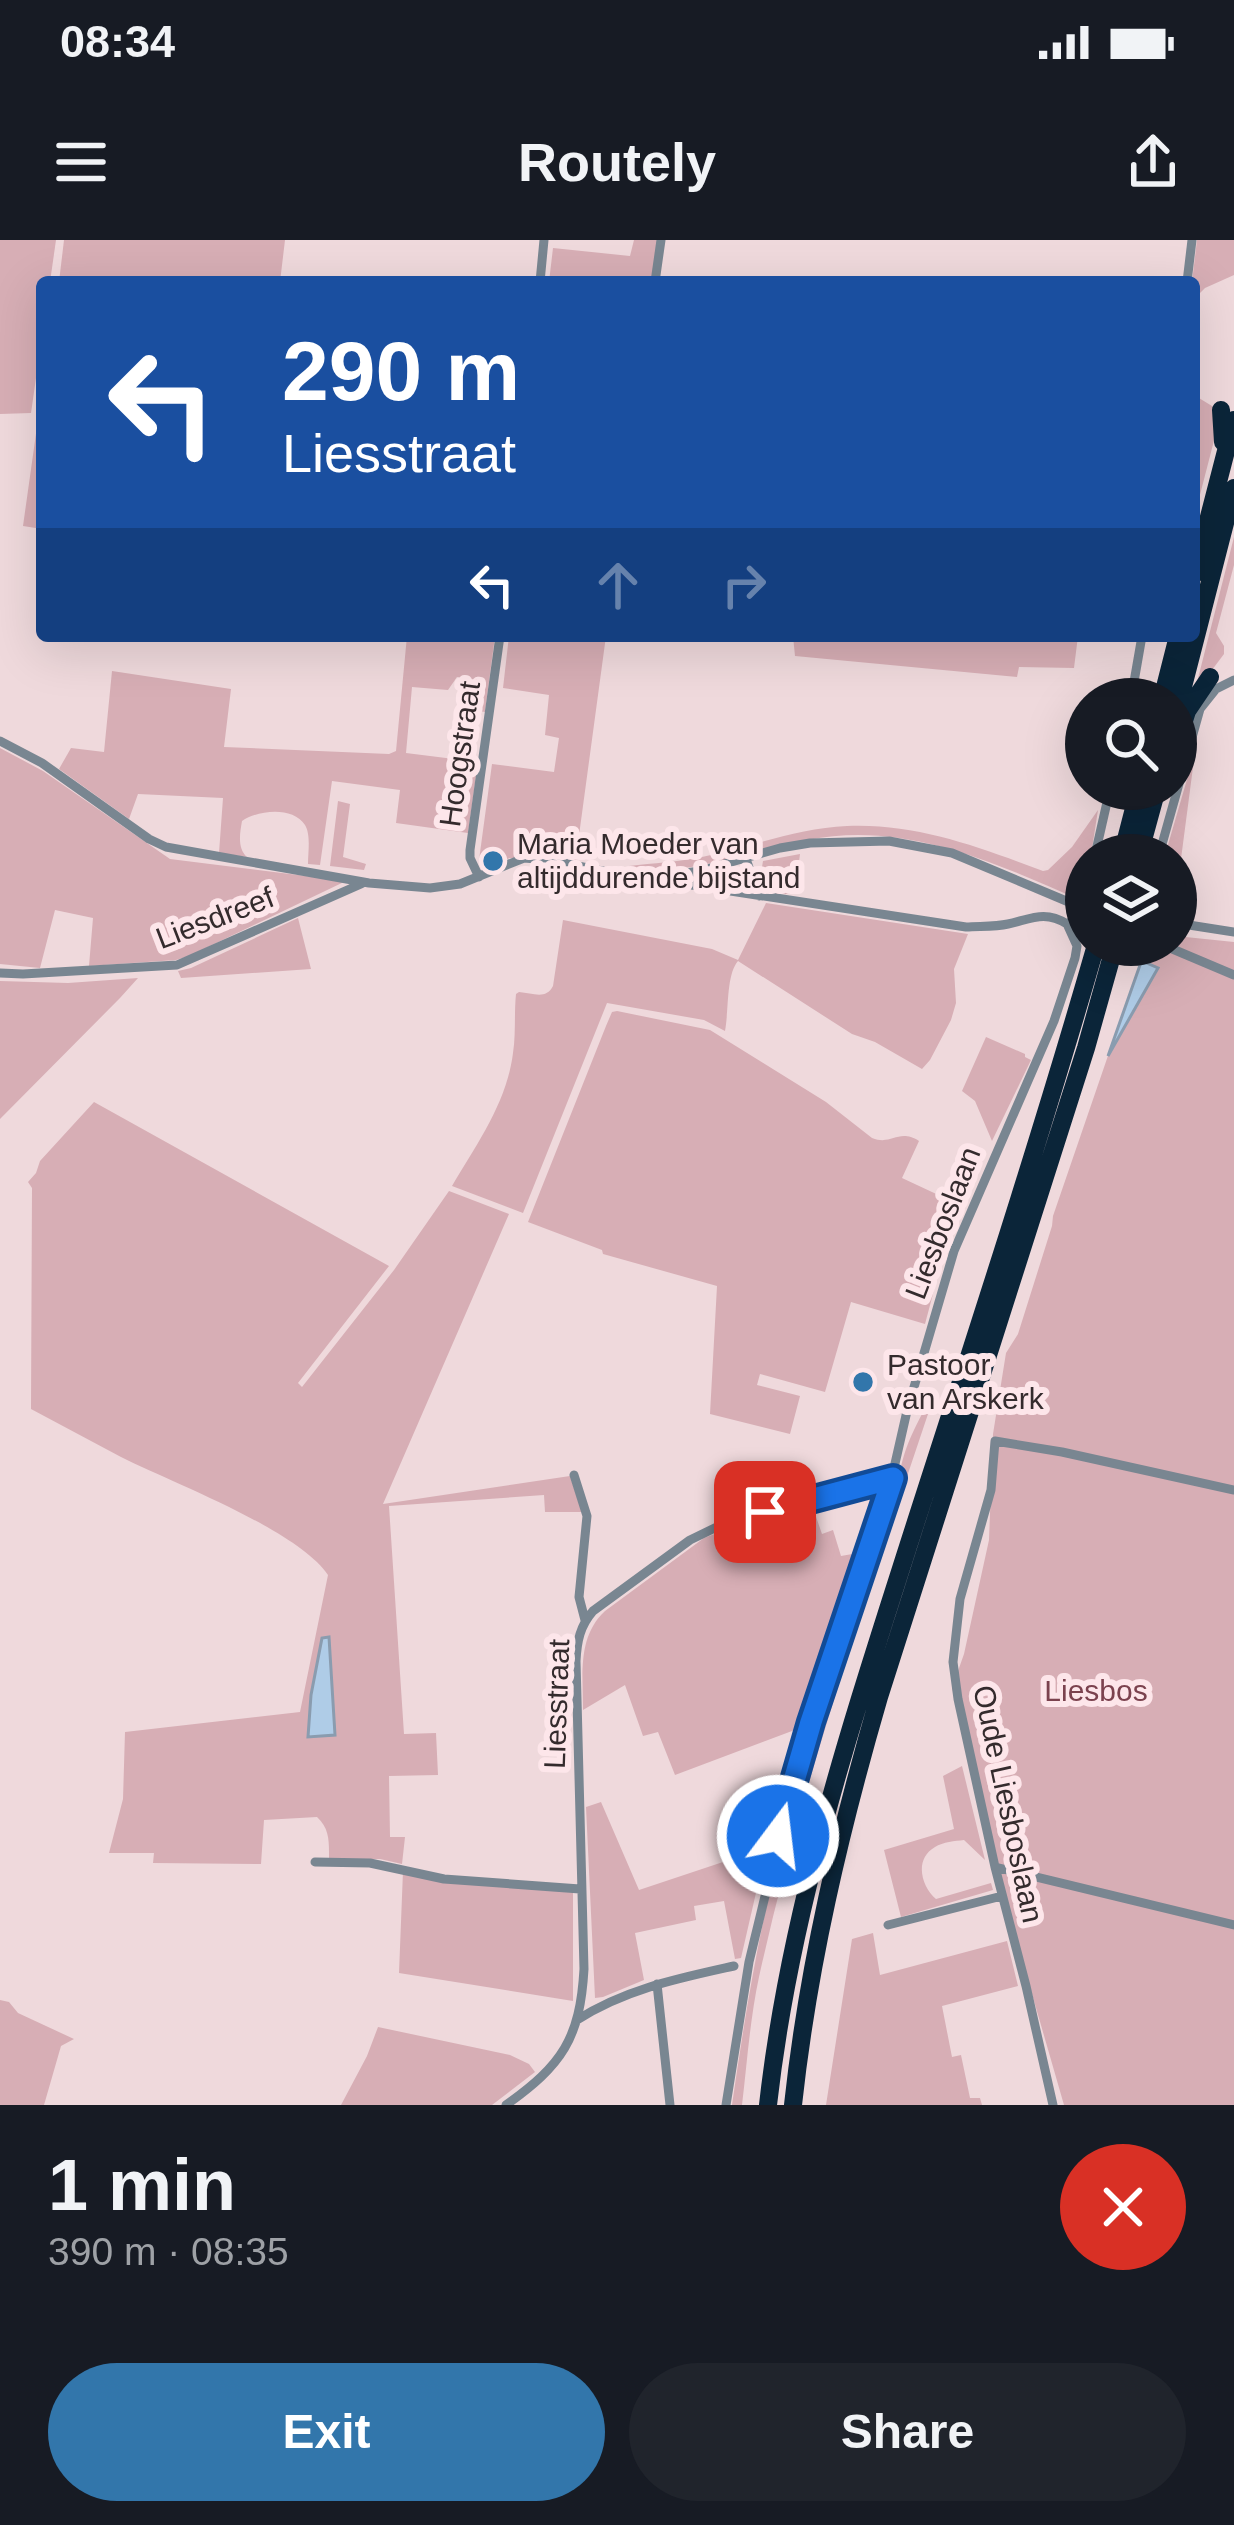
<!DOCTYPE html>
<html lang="en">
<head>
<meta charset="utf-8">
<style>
  :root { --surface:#171b24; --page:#20242c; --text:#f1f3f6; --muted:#9ea1a6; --accent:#3276ab }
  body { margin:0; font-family:Arial,sans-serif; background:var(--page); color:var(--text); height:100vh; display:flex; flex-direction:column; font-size:45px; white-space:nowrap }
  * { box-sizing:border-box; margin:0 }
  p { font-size:39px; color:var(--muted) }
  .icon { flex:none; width:66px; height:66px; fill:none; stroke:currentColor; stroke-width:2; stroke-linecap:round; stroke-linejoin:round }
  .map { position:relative; height:1865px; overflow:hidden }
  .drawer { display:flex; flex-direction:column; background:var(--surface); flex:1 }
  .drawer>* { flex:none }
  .banner { position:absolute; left:36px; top:36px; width:1164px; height:366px; border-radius:12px; box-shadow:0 12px 48px #0002; background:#1a4fa0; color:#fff; overflow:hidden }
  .controls { position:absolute; left:1065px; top:438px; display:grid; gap:24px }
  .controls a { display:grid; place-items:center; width:132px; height:132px; border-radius:50%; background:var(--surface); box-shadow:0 12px 48px #0002; font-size:60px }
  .pin { position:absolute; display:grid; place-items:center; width:102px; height:102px; color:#fff; margin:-51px; border-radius:24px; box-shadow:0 6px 18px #0006 }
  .me { position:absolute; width:132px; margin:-66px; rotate:15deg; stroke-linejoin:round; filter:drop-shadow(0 0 9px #0008) }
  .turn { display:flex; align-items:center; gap:42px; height:252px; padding:0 48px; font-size:54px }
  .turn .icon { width:156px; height:156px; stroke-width:2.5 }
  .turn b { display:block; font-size:84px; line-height:102px }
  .lanes { display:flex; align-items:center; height:114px; padding:0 48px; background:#0003; justify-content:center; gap:60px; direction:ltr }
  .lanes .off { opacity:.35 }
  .round { display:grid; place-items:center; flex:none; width:126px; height:126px; border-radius:63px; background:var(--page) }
  .overview { display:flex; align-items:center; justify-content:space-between; height:204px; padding:0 48px }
  h1 { font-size:72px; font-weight:600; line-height:90px }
  .button { display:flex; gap:24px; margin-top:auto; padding:24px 48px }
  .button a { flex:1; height:138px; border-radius:72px; background:var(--accent); color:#fff; font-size:48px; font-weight:600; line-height:138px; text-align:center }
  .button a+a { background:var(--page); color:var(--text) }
  .status { display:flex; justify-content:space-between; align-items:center; height:84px; padding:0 60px; background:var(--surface); direction:ltr }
  .status svg { height:33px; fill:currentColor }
  header { display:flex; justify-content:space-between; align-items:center; height:156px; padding:0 48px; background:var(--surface); font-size:54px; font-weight:600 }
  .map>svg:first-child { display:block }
</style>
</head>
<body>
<div class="status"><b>08:34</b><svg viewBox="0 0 49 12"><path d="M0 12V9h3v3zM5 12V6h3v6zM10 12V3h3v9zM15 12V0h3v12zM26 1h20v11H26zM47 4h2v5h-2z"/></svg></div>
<header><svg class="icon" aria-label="menu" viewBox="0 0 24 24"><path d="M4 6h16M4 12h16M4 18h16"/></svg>Routely<svg class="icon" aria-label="share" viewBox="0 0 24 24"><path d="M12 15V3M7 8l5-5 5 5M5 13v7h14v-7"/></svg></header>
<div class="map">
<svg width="1234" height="1865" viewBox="0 0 1234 1865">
  <rect width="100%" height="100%" fill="#efd9dc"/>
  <path fill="#d7aeb5" d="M0,0H56L50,42H42V96L31,173L0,174Z
    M64,0H285L280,42H59Z
    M634,0H659L653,42H549L553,8L630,16Z
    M1197,0H1234V35L1205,48L1194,59L1192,42Z
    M42,151V289L23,286Z
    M1194,155L1212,166L1217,189L1194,278Z
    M1234,297V325L1216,393L1224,406V414L1194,454Z
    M407,396H495L485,472L474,470L477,440L457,437L448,450L412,447L406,513L478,522L468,593L396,583L400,550L332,541L320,625L308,624C308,612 311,595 305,585C293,566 258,570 242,581C240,593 237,608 247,617L219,613L223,558L138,554L129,579L59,529L71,508L104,512L112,431L231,449L224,507L389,514L396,511Z
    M509,396H606L575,625L510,618L484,627L479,620L492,524L554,532L559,498L545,495L549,455L503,448Z
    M793,396H838L884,402L892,396H1078L1074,428L1019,427L1017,437L795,416Z
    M0,508L43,531L170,619L346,641L189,716L176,720L89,726L93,678L55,670L40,728L0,724Z
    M1195,512L1176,657V615H1165Z
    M338,561L350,564L343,617L366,624L364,630L330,626Z
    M1098,570L1091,615H1086V639L1082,661C996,623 904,580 808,600C745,613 694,633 628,633L629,626C653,623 679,622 702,617C751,607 797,588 847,586C916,583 979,607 1043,631L1048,630L1072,607Z
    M800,614L795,654H777L766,648L761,633L763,621Z
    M766,663L968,694L954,729L956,763L951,780L930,820L922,829L875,802L852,794L738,721C726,735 729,770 725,791L704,780L607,763L523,973L452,946C477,904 507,862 513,813C516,794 514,774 516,754L519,752C533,753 546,760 553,746L563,680L712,709L738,720Z
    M298,678L311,729L181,738L178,731L191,728Z
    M1176,696L1234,702V1865H1064L1013,1688L952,1448L964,1414L989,1300L993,1194L1006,1113L1018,1094L1052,986L1053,976L1146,705H1176Z
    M138,738L120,758L0,879V741L68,743Z
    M617,771L710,790L826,862L872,898C892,906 898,888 919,901L902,938L962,966L942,1020L925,1084L851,1062L825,1152L760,1134L757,1145L800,1156L790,1194L710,1174L717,1046L603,1014L602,1010L528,982L606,786L612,772Z
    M986,797L1025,814V817L1031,820L992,901L975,861L962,851Z
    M94,862L389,1026L298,1143L302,1147L394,1030L449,951L509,974L383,1264L570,1236L582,1272H545L544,1255L389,1266L404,1494L436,1493L438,1535L389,1536L390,1597H405L402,1624L380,1619H329C329,1602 330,1589 317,1577L264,1580L261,1624L153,1623L154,1613H109L123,1559L125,1492L300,1472L328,1335C298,1290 173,1243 121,1217C91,1201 61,1185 31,1169L32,948L28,942L36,933L40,921Z
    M922,1174H928C866,1359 801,1546 759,1737C750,1779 747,1823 742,1865H732C746,1768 762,1670 789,1576C820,1464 860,1354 898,1244C902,1215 909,1199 922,1174Z
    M813,1268L822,1294L833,1290L841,1316L858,1313L800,1488L675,1535L658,1492L643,1496L625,1445L583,1470C583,1435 577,1397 605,1371L704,1298L725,1290Z
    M962,1526L985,1620L964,1600C955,1601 943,1602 935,1607C914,1619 921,1646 936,1659L991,1643L993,1650L901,1677L884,1610L954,1589L943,1536Z
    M601,1562L639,1650L738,1617L770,1592L741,1718L735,1719L724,1661L694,1666L696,1680L635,1693L644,1740L603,1757L595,1758L586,1567Z
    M403,1631L573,1652V1761L399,1733Z
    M873,1693L880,1735L1007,1701L1018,1746L942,1766L952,1817L961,1815L970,1858H980L982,1865H826L852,1699Z
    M0,1760L9,1762L18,1773L74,1799L61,1806L44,1865H0Z
    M378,1787L510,1815L529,1824L535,1832L492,1865H341L367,1816Z"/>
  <path fill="#afcce7" stroke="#8a9caf" stroke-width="3" d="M1142,721L1158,728L1108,816L1140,725Z
    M329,1397L335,1495L308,1497L311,1455L322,1398Z"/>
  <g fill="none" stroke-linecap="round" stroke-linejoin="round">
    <path stroke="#798691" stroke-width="9" d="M540,42L544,0
      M655,42L661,0
      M1187,42L1192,0
      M1131,459L1142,396
      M0,501L42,523L149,599L166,607L369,643L430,648L460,644L524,618L549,620L631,637H657L700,631L780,608L810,603L889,601L952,613L1071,663
      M1095,615L1110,549
      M1159,615L1200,469L1216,449L1234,440
      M746,619L759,656
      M479,637L470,618V610L500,396
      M685,644L966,687C980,686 995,687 1008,684C1031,679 1045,670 1067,684
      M1176,683L1234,692
      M1067,684L1078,677L1086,663
      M1163,705L1234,735
      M0,733L23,734L177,725L361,644
      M574,1235L587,1276L579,1357L585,1380
      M315,1622L370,1623L444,1639L580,1649
      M995,1627L1234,1685
      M888,1685L1002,1656
      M657,1744L670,1865
      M577,1780C625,1749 680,1738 734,1726
      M506,1865C562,1825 580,1799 584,1729L576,1421C577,1401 580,1386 593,1371L690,1300L723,1284L893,1238
      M726,1865L749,1722L794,1537L886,1263L907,1171L954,1011L1054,781L1075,718L1077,706L1067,684
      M1053,1865L1026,1746L995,1627L958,1459L953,1422L960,1359L991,1250L995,1201L1062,1212L1234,1250"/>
    <path stroke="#0b2539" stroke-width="18" d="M1221,170L1223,202
      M1194,335L1234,180
      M1162,459L1178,396
      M1176,474L1234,248
      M1176,506L1187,471L1210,437
      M1122,615L1139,549
      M1139,615L1157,549
      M768,1865C790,1668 852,1482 912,1294C975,1098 1039,903 1096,705
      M793,1865C808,1726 840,1591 879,1457L1086,808L1115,705"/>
  </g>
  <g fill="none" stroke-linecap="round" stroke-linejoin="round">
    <g stroke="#114b97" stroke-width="30">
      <path id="route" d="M765,1272L893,1238L811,1482L778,1596"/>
    </g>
    <use href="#route" stroke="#1a73e8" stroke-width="21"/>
  </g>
  <g fill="#3276ab" stroke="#fde6ea" stroke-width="4.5">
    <circle cx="493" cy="621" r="12"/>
    <circle cx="863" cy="1142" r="12"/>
  </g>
  <g text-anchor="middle" stroke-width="12" stroke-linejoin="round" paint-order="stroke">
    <g font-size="30" fill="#342b2d" stroke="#fde6ea">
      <text transform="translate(460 514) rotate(-82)" y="10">Hoogstraat</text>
      <text transform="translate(215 678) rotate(-21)" y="10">Liesdreef</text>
      <text transform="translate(943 983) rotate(-69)" y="10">Liesboslaan</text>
      <text transform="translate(557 1464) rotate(-88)" y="10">Liesstraat</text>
      <text transform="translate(1008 1564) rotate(78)" y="10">Oude Liesboslaan</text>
    </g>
    <g font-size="30" fill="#342b2d" stroke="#fde6ea" text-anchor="start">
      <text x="517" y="614">Maria Moeder van<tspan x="517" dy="34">altijddurende bijstand</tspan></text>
      <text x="887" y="1135">Pastoor<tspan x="887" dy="34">van Arskerk</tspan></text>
    </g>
    <g font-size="30" fill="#7b424e" stroke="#fde6ea">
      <text x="1096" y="1461">Liesbos</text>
    </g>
  </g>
</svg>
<div class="controls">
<a><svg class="icon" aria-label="search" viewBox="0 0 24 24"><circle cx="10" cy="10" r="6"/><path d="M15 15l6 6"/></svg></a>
<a><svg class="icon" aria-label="layers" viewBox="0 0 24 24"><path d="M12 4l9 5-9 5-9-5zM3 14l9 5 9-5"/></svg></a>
</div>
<div class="pin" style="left:765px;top:1272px;background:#d93025"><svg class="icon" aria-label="arrive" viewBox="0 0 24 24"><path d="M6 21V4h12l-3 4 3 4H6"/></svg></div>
<svg class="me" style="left:778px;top:1596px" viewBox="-20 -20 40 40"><circle r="17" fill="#1a73e8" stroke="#fff" stroke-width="3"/><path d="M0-11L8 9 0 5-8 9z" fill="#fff"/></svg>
<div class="banner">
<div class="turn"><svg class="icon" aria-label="left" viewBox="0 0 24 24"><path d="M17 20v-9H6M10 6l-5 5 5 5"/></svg><div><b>290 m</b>Liesstraat</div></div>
<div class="lanes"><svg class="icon" aria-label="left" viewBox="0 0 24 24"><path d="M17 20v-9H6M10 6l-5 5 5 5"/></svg><svg class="icon off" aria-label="ahead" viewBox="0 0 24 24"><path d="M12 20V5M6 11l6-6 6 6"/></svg><svg class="icon off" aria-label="right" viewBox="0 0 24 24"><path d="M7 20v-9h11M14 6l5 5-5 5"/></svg></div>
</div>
</div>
<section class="drawer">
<div class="overview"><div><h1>1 min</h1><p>390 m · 08:35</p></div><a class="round" style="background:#d93025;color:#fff"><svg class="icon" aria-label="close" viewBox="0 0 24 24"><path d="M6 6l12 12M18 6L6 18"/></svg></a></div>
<div class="button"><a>Exit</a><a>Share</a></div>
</section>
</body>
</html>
